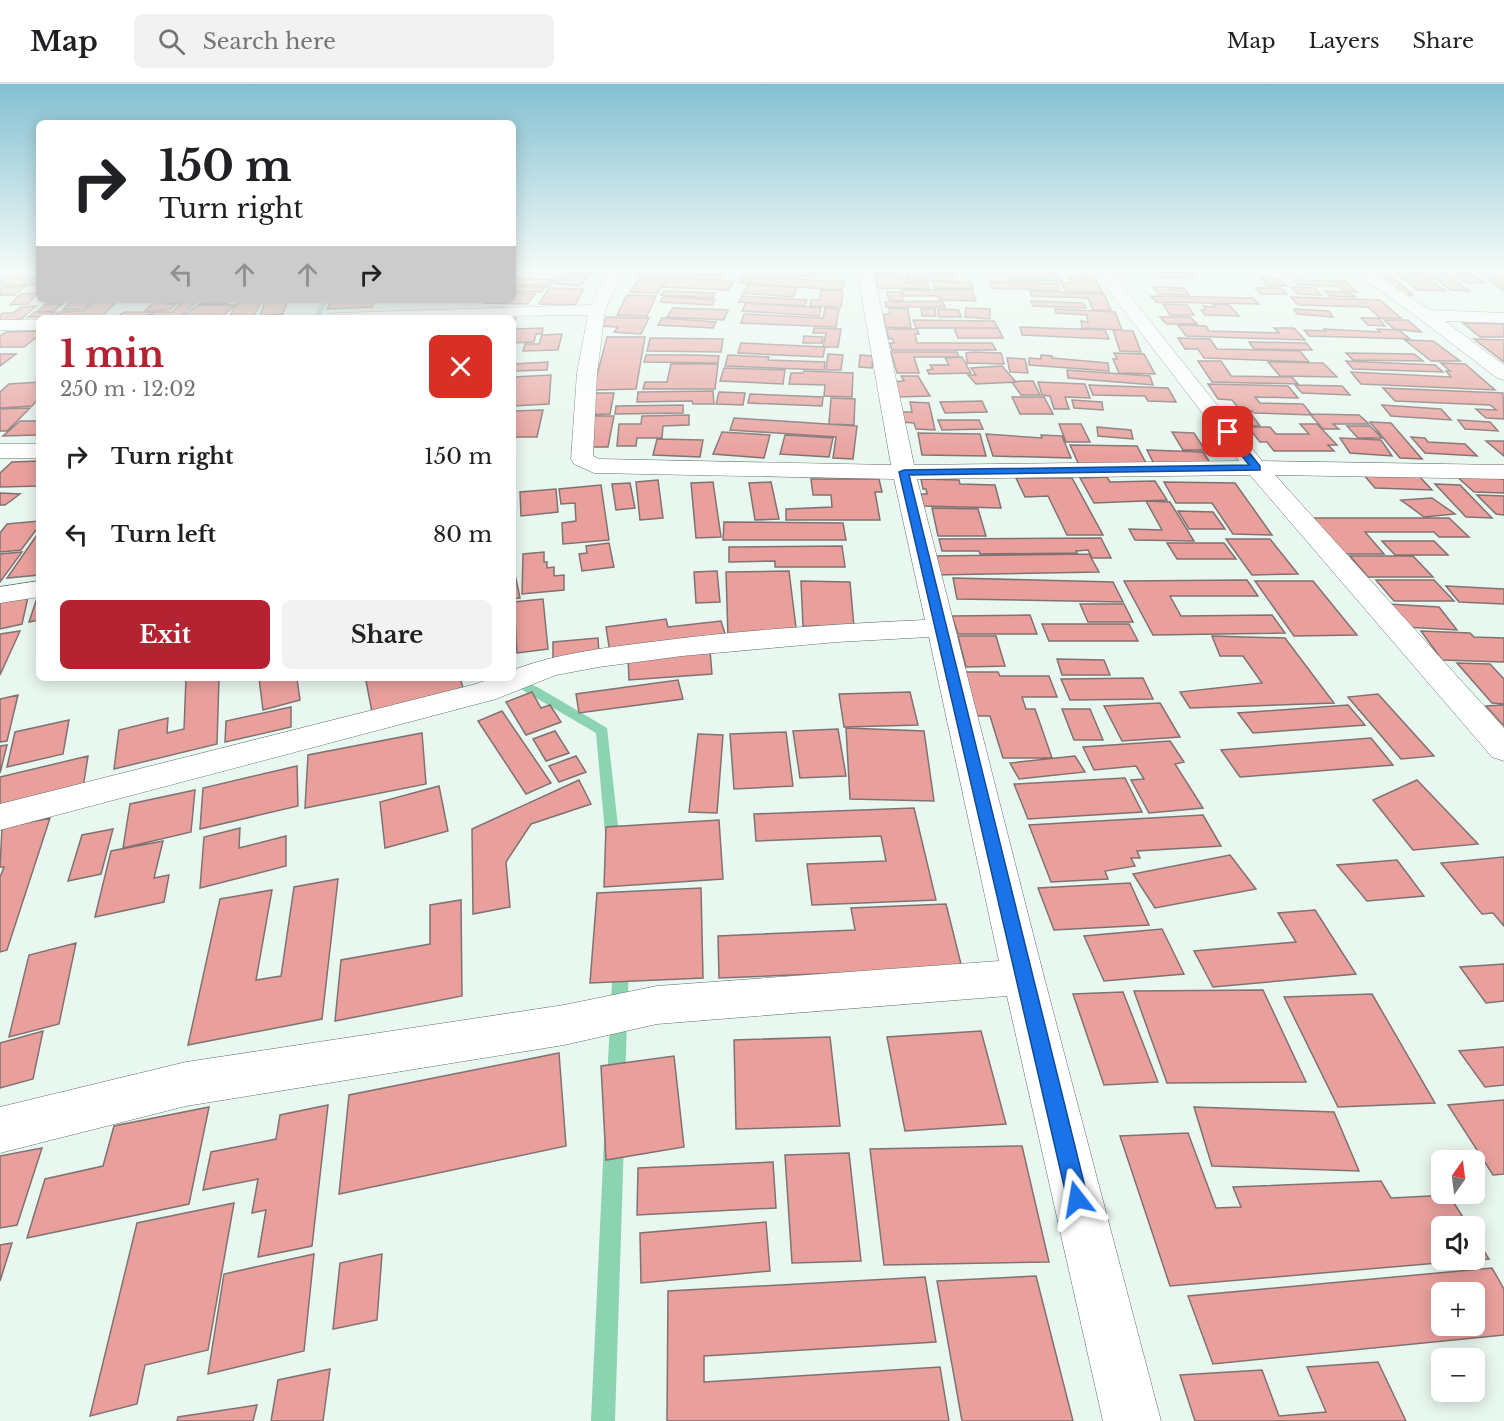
<!DOCTYPE html>
<html lang="en">
<head>
<meta charset="utf-8">
<style>
  :root { --surface:#fff; --page:#f2f2f2; --text:#202124; --muted:#757577; --line:#e0e0e0; --accent:#b42332 }
  body { margin:0; font-family:"Libre Baskerville",serif; background:var(--page); color:var(--text); height:100vh; display:flex; flex-direction:column; font-size:22px; white-space:nowrap }
  * { box-sizing:border-box; margin:0 }
  p { font-size:20px; color:var(--muted) }
  .icon { flex:none; width:33px; height:33px; fill:none; stroke:currentColor; stroke-width:2; stroke-linecap:round; stroke-linejoin:round }
  .map { position:relative; flex:1; overflow:hidden }
  .drawer { position:absolute; left:36px; top:231px; width:480px; height:366px; display:flex; flex-direction:column; background:var(--surface); border-radius:9px; box-shadow:0 3px 15px #0003 }
  .drawer>* { flex:none }
  .hud { position:absolute; left:36px; top:36px; width:480px; height:183px; border-radius:9px; box-shadow:0 3px 15px #0003; background:#fff; color:var(--text); overflow:hidden }
  .needle { width:39px; rotate:14deg }
  .fabs { position:absolute; left:1431px; top:1066px; display:grid; gap:12px }
  .fabs a { display:grid; place-items:center; width:54px; height:54px; border-radius:9px; background:var(--surface); box-shadow:0 3px 15px #0003; font-size:30px }
  .pin { position:absolute; display:grid; place-items:center; width:51px; height:51px; color:#fff; margin:-26px; border-radius:12px; box-shadow:0 3px 9px #0006 }
  .me { position:absolute; width:66px; margin:-33px; rotate:346deg; stroke-linejoin:round; filter:drop-shadow(0 0 4px #0008) }
  .turn { display:flex; align-items:center; gap:21px; height:126px; padding:0 24px; font-size:27px }
  .turn .icon { width:78px; height:78px; stroke-width:2.5 }
  .turn b { display:block; font-size:42px; line-height:51px }
  .lanes { display:flex; align-items:center; height:57px; padding:0 24px; background:#0003; justify-content:center; gap:30px; direction:ltr }
  .lanes .off { opacity:.35 }
  .round { display:grid; place-items:center; flex:none; width:63px; height:63px; border-radius:9px; background:var(--page) }
  .overview { display:flex; align-items:center; justify-content:space-between; height:102px; padding:0 24px }
  h1 { font-size:36px; font-weight:800; line-height:45px; color:var(--accent) }
  .action { display:flex; gap:12px; margin-top:auto; padding:12px 24px }
  .action a { flex:1; height:69px; border-radius:9px; background:var(--accent); color:#fff; font-size:24px; font-weight:800; line-height:69px; text-align:center }
  .action a+a { background:var(--page); color:var(--text) }
  ul { padding:0; list-style:none }
  li { display:flex; align-items:center; gap:18px; height:78px; padding:0 24px }
  li div { flex:1 }
  li b { display:block; font-size:22px }
  li em { font-style:normal }
  header { display:flex; align-items:center; gap:36px; box-sizing:border-box; height:84px; padding:0 30px; background:var(--surface); border-bottom:2px solid var(--line) }
  header strong { font-size:28px }
  nav { display:flex; gap:33px; margin-inline-start:auto; font-size:21px }
  .search { width:420px; height:54px; background:var(--page); display:flex; align-items:center; gap:15px; box-sizing:border-box; padding:0 21px; border-radius:9px; color:var(--muted); font-size:22px }
  .map>svg:first-child { display:block }
</style>
</head>
<body>
<header>
<strong>Map</strong>
<div class="search"><svg class="icon" aria-label="search" viewBox="0 0 24 24"><circle cx="10" cy="10" r="6"/><path d="M15 15l6 6"/></svg>Search here</div>
<nav><a>Map</a><a>Layers</a><a>Share</a></nav>
</header>
<div class="map">
<svg width="1504" height="1337" viewBox="0 0 1504 1337">
  <rect width="100%" height="100%" fill="#e8f7ef"/>
  <g fill="none" stroke-linecap="round" stroke-linejoin="round">
    <path fill="#8bd3b1" fill-rule="evenodd" d="M322,216H328L321,234H313Z
      M513,591L539,604L607,644L620,760L618,764L613,766L608,764L606,760L596,649L502,594H513Z
      M621,873L627,875L629,880L625,996L623,1002L616,1005L609,1002L607,996L613,880L615,875Z
      M614,1047L621,1050L624,1057L615,1337H591L604,1057L607,1050Z"/>
  </g>
  <path fill="#e9a09d" stroke="#817271" stroke-width="1.5" fill-rule="evenodd" d="M766,186H791L816,187L814,193L764,190Z
    M908,186H953L954,190H909Z
    M983,186L1056,187L1062,197L1009,196L1006,191H986Z
    M1366,186H1384L1413,211L1393,210Z
    M1393,186H1418L1445,207L1417,206Z
    M640,187L722,191L719,196L636,192Z
    M1450,187L1468,188L1485,199H1466Z
    M567,188L591,189L580,202L555,200Z
    M1155,188H1187L1194,194H1162Z
    M1425,188H1443L1469,207L1451,206Z
    M875,190H901L903,198H927L929,205L878,204Z
    M745,191L825,197H845L841,206L740,199Z
    M906,191H953L955,197L907,196Z
    M1068,192L1094,193L1103,209L1066,208L1061,199H1072Z
    M1484,192L1499,193L1504,196V207Z
    M641,193L668,195L657,209L630,208Z
    M0,194H39V201H0Z
    M513,194L555,196L549,202L513,200Z
    M669,194L733,198L728,206L663,203Z
    M1261,194L1279,195L1287,202H1268Z
    M1292,196L1345,197L1357,208L1344,207L1339,202L1298,201Z
    M990,197L1058,200L1060,207L991,204Z
    M933,198H971L973,205L935,204Z
    M749,200L797,204L793,213L743,209Z
    M26,202L14,211H0V205L4,203Z
    M513,202L545,203L542,208L513,207Z
    M1153,203L1184,204L1189,211L1158,210Z
    M1291,203L1314,204L1321,211L1298,210Z
    M549,204L584,205L575,221L539,220Z
    M1255,204H1281L1287,210H1261Z
    M821,206L843,207L841,223L810,222L811,216H819Z
    M902,206H972L976,217L940,216L938,212H903Z
    M664,207L715,209L713,214L661,211Z
    M1030,207L1104,210L1111,226H1093L1088,214L1031,212Z
    M1324,207L1349,208L1355,213L1330,212Z
    M887,208H901L903,217L889,216Z
    M37,209L28,220L10,221L20,210Z
    M513,209L535,210L527,220L483,219L485,216H513Z
    M627,211L656,212L647,232L617,231Z
    M664,212L715,216L712,221L660,218Z
    M742,212L807,216L805,222L739,218Z
    M1151,212L1253,214L1259,220L1156,218Z
    M1291,213L1380,216L1401,234H1380L1368,223L1298,221Z
    M73,216H93L83,225L63,226Z
    M95,216H118L101,233L53,234L59,228L84,227Z
    M170,216L166,220H176L169,226L145,227L156,217Z
    M172,216H198L180,233H149L155,228H172L182,219H168Z
    M205,216H231L226,220H200Z
    M239,216H262L253,233L229,234Z
    M266,216H288L283,230L260,232Z
    M332,216H375L372,223L327,225Z
    M942,217L945,223H886L885,218Z
    M1031,217L1083,219L1086,224L1033,222Z
    M746,219L821,224L819,232L742,227Z
    M46,220H62L53,227L36,228Z
    M1163,220L1187,221L1194,231H1170Z
    M1213,220L1229,221L1239,232L1205,231L1201,226H1206L1203,222L1215,223Z
    M198,221H235L220,234H181Z
    M36,222L20,236L0,237V231L3,229H13L21,223Z
    M673,224L728,226L724,236L667,233Z
    M825,224L839,225L836,243L741,239L744,230L823,234Z
    M889,224L908,225L911,244L885,243L884,230H890Z
    M966,224L990,225V235L965,233Z
    M921,225H935L936,232H922Z
    M938,225L959,226L961,233H939Z
    M1055,225L1115,228L1122,246L1082,244L1081,237L1088,238L1087,231L1056,229Z
    M1294,225L1329,227L1333,233L1297,230Z
    M35,228H55L48,233H28Z
    M124,228H153L146,233H117Z
    M607,233L649,234L641,250L614,248L618,243L601,242Z
    M1160,233H1190L1197,240H1167Z
    M512,234H516L513,245L543,244L542,250H536L534,258L513,259Z
    M662,234L716,238L713,244L658,241Z
    M1361,234H1378L1385,242L1368,241Z
    M913,236L994,237L998,244H916Z
    M1384,236H1408L1421,248L1394,245Z
    M1463,239L1504,240V253H1480Z
    M1178,241L1206,242L1209,247L1279,249L1274,244H1294L1305,256L1186,252Z
    M1020,243L1105,246L1109,255L1022,251Z
    M814,244L841,245L838,263H823L826,249H813Z
    M954,244H998L1003,254H958Z
    M886,245H917L919,250H915L917,259H992L996,266H892L890,259H894L893,255H889Z
    M1324,245L1380,248L1377,245L1399,246L1410,255L1309,252L1304,246L1326,247Z
    M1113,246L1133,247L1141,268L1120,267Z
    M39,247V251L24,263H0V252L6,248Z
    M562,250L558,266L523,267L525,260H539L542,251Z
    M804,252L823,253L822,259H803Z
    M607,253H645L636,305L593,306Z
    M650,254L723,255L721,268L647,267Z
    M1178,254L1210,255L1217,265L1300,267L1309,278L1204,274L1198,265H1185Z
    M1474,255L1504,256V278Z
    M1405,256L1433,257L1460,277H1431Z
    M1249,258L1306,259L1312,266L1254,265Z
    M741,259L825,263L823,273L738,269Z
    M891,268H957L959,273H914L919,289H897Z
    M973,268L1001,269L1004,280L967,279L966,269Z
    M1114,269L1144,270L1155,290L1119,289L1113,275H1117Z
    M1346,269L1414,270L1423,277L1353,276Z
    M0,270H16L0,282Z
    M828,270L843,271L841,286H826Z
    M646,271H695L719,272L718,279L644,278Z
    M728,271L769,273L768,276L825,278L824,286L725,282Z
    M860,271L873,272L872,284L859,283Z
    M1041,271L1052,272V274L1108,279L1109,287L1029,281V274L1041,275Z
    M962,273L971,289L929,290L927,286L933,285L930,281H949L945,274Z
    M1007,274L1025,275L1028,289L1010,288Z
    M1198,277H1221L1231,292L1292,293L1298,300L1212,298Z
    M1346,277L1435,281L1443,288L1353,285Z
    M548,278L547,286L513,287V280Z
    M1268,278L1323,279L1337,293L1280,292Z
    M1441,279L1465,280L1495,306L1361,300L1351,288L1451,293L1446,287H1450Z
    M671,280H718L715,305H643L645,298H667Z
    M1002,282L1016,298L976,300L968,291H976L971,284Z
    M724,284L785,286L783,300L720,297Z
    M1067,286L1150,292L1153,301L1068,294Z
    M804,287L853,289L852,313L824,312L825,301L789,300L791,289H803Z
    M551,291L549,320L513,322V293Z
    M901,292H918L930,312L899,313L891,298L904,297Z
    M1021,297H1033L1040,311H1021L1012,298Z
    M39,298V314L32,322L0,324V308L9,300Z
    M1038,298L1085,300L1090,314L1065,313L1069,325H1054L1050,312L1042,311Z
    M1208,300L1288,302L1298,314L1255,313L1260,319L1303,320L1312,331L1254,329L1252,327L1240,326L1232,316L1218,315Z
    M1089,301L1168,304L1176,318L1148,317L1145,312L1093,311Z
    M1295,301L1342,302L1350,311L1302,309Z
    M1383,304L1503,309L1504,335L1486,334L1476,325L1496,326L1490,321L1395,317Z
    M713,307L714,320H693L692,317L637,318L638,308Z
    M719,308L745,309L743,321L716,320Z
    M588,309H614L610,330L584,331Z
    M750,310L823,313L822,322L748,319Z
    M1012,313H1044L1053,330H1020Z
    M831,314L855,315L854,341L829,340Z
    M1072,316L1102,318L1103,326L1074,324Z
    M982,317L987,328L945,329L940,318Z
    M910,318L929,319L935,346L916,345L914,339L903,338L901,328H912Z
    M683,321V329L615,330L616,322Z
    M1382,321L1441,325L1451,336L1391,332Z
    M30,324L7,347H0V325Z
    M543,326L537,353H513V327Z
    M1218,326L1249,327L1260,342L1228,341Z
    M1310,330L1359,331L1369,340H1333L1339,345H1323Z
    M689,331V341L663,342L662,354H637L636,362H617L619,340H641L642,332Z
    M591,332H614L608,363H585Z
    M734,334L857,342L853,375L833,374L836,353L730,346Z
    M938,336H979L983,345L942,346Z
    M1458,336L1490,338L1498,347L1465,345Z
    M20,337H39V351L3,352Z
    M1370,338L1391,339L1422,375L1400,374Z
    M1059,340H1081L1090,358H1066Z
    M1300,340H1317L1337,361H1328L1334,367H1274L1267,358H1260L1248,343H1270L1276,350H1309Z
    M1347,342H1370L1382,354H1358Z
    M1097,343L1131,346L1133,355L1098,352Z
    M722,348L770,351L764,374L713,370Z
    M1172,348L1194,349L1205,366H1183Z
    M918,349L980,350L986,372L922,371Z
    M986,350L1042,354L1041,351L1062,352L1071,374L993,372Z
    M785,351L833,354L829,373L780,370Z
    M1411,353L1425,354L1428,358L1465,360L1477,372L1425,369Z
    M1340,354L1381,356L1392,372L1350,369Z
    M657,355L703,356L700,373L653,371Z
    M1486,357H1504V372Z
    M1070,361L1137,362L1148,383L1079,381Z
    M1147,366L1203,368L1213,383L1155,382Z
    M39,377V402L0,403V389L12,378Z
    M1363,390L1419,392L1432,406L1375,404Z
    M1454,390L1504,395V409L1474,408Z
    M1107,393L1110,398L1155,397L1167,416L1094,419L1080,394Z
    M1016,394H1072L1103,451H1067L1048,412L1025,413Z
    M811,395H879L882,408H875L880,436H786V425L832,423L831,411H813Z
    M921,395L959,396L960,400L995,401L1001,424L923,422L921,410H927L926,405H923Z
    M658,396L663,434L640,436L636,398Z
    M713,398L721,453L696,454L691,399Z
    M771,398L779,435L755,436L749,399Z
    M1164,398L1235,399L1272,451L1233,450L1212,419H1176Z
    M630,399L635,424L616,426L612,400Z
    M1435,400L1460,401L1492,434L1466,433Z
    M601,401L609,456L563,460L562,439L576,437L575,419L561,420L559,405Z
    M556,405L558,428L521,432L520,408Z
    M0,409L20,410L5,421H0Z
    M1477,411L1504,412V431L1496,430Z
    M1432,414L1455,430L1424,433L1401,416Z
    M1146,417L1170,418L1194,457L1135,456L1129,445L1162,446Z
    M932,424L978,425L986,452H938Z
    M1178,427L1213,428L1225,445H1189Z
    M1313,434H1449L1469,453H1439L1434,448H1365L1384,470H1344Z
    M39,437V442L21,466L0,468V449L7,440Z
    M724,438L843,439L846,456H723Z
    M39,448V491L7,494Z
    M1101,454L1111,474H1092L1088,466L1076,467L1077,469L980,470L979,467H942L939,455Z
    M1226,455H1270L1298,490L1252,491Z
    M1382,457H1434L1448,471H1395Z
    M609,459L614,483L582,487L579,470L587,469L586,462Z
    M1167,459H1224L1236,475H1177Z
    M842,462L845,483H775V477L729,478V463Z
    M22,468L0,498V470Z
    M544,468V478H547V484L554,483V492L564,491V506L522,510L523,470Z
    M1089,470L1099,488L932,491L927,472Z
    M1350,472H1413L1433,493H1368Z
    M513,481L520,514L513,515Z
    M717,487L720,518L696,519L694,488Z
    M789,487L797,552L728,553L726,488Z
    M953,494L1113,498L1123,518L957,515Z
    M1247,496L1258,512H1170L1181,532L1272,531L1285,549L1153,551L1124,497Z
    M1376,496H1434L1454,517H1394Z
    M801,497L850,498L854,543L803,542Z
    M1255,497H1313L1357,551L1294,552Z
    M1446,502L1504,505V520L1459,518Z
    M39,508V536L29,538Z
    M28,513L22,540L0,545V518Z
    M543,515L548,565L517,569L514,518Z
    M1080,520H1124L1133,538H1088Z
    M1387,520L1439,523L1457,546L1404,543Z
    M1030,531L1037,550H958L952,532Z
    M666,535L668,543L721,537L726,553L610,569L606,543Z
    M1042,540H1129L1138,557H1049Z
    M20,547L0,591V550Z
    M1421,547L1470,549L1474,553L1504,554V578L1442,576Z
    M958,552H996L1005,582L966,583Z
    M1212,552L1285,554L1334,619L1190,624L1180,608L1262,599L1243,572H1220Z
    M598,554L599,570L553,574V558Z
    M710,567L712,590L629,596L628,572Z
    M1057,575L1104,576L1110,591H1062Z
    M1457,579L1490,580L1504,595V620L1492,619Z
    M963,588H998L1000,592H1049L1057,613H1022L1026,625H1035L1052,674H1003L990,632H975Z
    M186,594H219L217,660L114,685L119,646L168,634L167,649L184,645Z
    M259,594H301L297,595L300,616L263,626Z
    M379,594H460L465,610L373,633L366,597Z
    M1143,594L1153,615L1070,616L1061,595Z
    M678,596L683,615L579,629L576,610Z
    M532,608L541,624L550,621L561,638L526,651L506,618Z
    M910,608L918,641L844,643L839,610Z
    M1378,610L1434,672L1401,675L1348,613Z
    M18,611L7,657L0,658V615Z
    M1160,619L1180,653L1122,657L1104,622Z
    M1348,621L1365,641L1253,649L1238,629Z
    M1504,621V642L1486,622Z
    M291,623V643L225,658L226,637Z
    M1062,625H1090L1103,656H1074Z
    M502,627L551,699L526,710L478,637Z
    M69,636L63,670L7,683L15,648Z
    M846,644L924,647L934,717L850,715Z
    M838,645L846,692L800,694L793,647Z
    M555,647L569,669L546,677L533,655Z
    M786,648L793,702L734,705L730,650Z
    M422,649L426,700L305,724L308,671Z
    M698,650L723,651L717,729L689,728Z
    M1371,654L1393,681L1240,693L1221,666Z
    M1170,657L1184,678L1175,680L1203,724L1149,729L1131,696L1144,695L1136,682L1094,686L1083,663Z
    M7,661L0,689V662Z
    M88,672L83,704L0,725V693Z
    M576,672L586,688L559,698L549,682Z
    M1075,672L1085,688L1019,695L1010,679Z
    M297,682L298,722L200,745L203,704Z
    M1125,694L1142,728L1028,735L1014,700Z
    M579,696L591,720L531,740L506,778L510,823L473,830L472,745Z
    M1417,696L1478,760L1413,766L1373,716Z
    M439,702L448,747L385,764L380,718Z
    M195,706L191,748L123,764L130,720Z
    M914,724L936,816L812,821L807,780L886,777L881,752L756,757L754,730Z
    M1203,731L1221,762L1137,767L1140,774H1131L1135,782L1105,787L1108,795L1051,798L1029,741Z
    M50,734L7,866L0,868V793L4,783H0L2,744Z
    M719,736L723,795L604,803L606,743Z
    M240,744L239,764L286,752V782L200,804L204,753Z
    M113,745L101,790L68,797L82,751Z
    M163,757L154,794L169,791L164,818L95,833L111,767Z
    M1230,771L1256,805L1155,824L1133,790Z
    M1504,773V842L1493,829L1482,830L1441,779Z
    M1397,776L1424,812L1367,817L1337,781Z
    M338,795L322,935L188,961L220,815L272,806L256,896L281,892L294,803Z
    M1130,799L1149,841L1054,846L1038,804Z
    M701,804L703,894L590,899L597,809Z
    M461,816L462,912L335,937L341,876L430,860V821Z
    M946,820L962,884L719,894L718,852L855,846L851,824Z
    M1315,826L1356,890L1213,903L1194,867L1296,858L1278,829Z
    M1162,845L1184,890L1104,897L1084,852Z
    M76,859L59,940L9,953L29,871Z
    M1504,880V917L1486,919L1460,883Z
    M1263,906L1306,998L1167,999L1134,907Z
    M1123,908L1158,998L1104,1001L1073,910Z
    M1372,910L1435,1019L1338,1023L1284,913Z
    M43,947L33,995L0,1004V959Z
    M981,947L1006,1040L905,1047L887,953Z
    M830,953L840,1042L736,1045L734,956Z
    M1504,963V1001L1485,1003L1459,967Z
    M559,969L566,1062L339,1110L349,1011Z
    M674,972L684,1063L606,1076L601,982Z
    M1504,1016V1090L1493,1091L1448,1021Z
    M328,1021L312,1162L258,1173L266,1126L252,1129L258,1095L203,1106L211,1068L276,1055L280,1031Z
    M209,1023L189,1120L27,1154L45,1095L103,1082L114,1042Z
    M1194,1023L1334,1028L1359,1087L1212,1082Z
    M1188,1049L1216,1124L1241,1123L1233,1103L1381,1097L1391,1114L1449,1111L1469,1143H1442V1176H1473L1170,1202L1120,1052Z
    M1022,1062L1049,1178L884,1181L870,1065Z
    M42,1064L17,1141L0,1144V1072Z
    M849,1069L861,1177L792,1179L785,1071Z
    M773,1078L776,1124L637,1131L638,1084Z
    M234,1119L208,1266L145,1281L137,1320L90,1332L137,1139Z
    M766,1138L770,1187L641,1199L640,1149Z
    M1474,1151L1489,1175L1474,1176Z
    M12,1159L0,1197V1161Z
    M314,1170L304,1267L208,1290L224,1190Z
    M382,1170L377,1236L333,1245L340,1179Z
    M1492,1184L1504,1205V1251L1213,1280L1188,1212ZM1442,1209H1474V1242H1442Z
    M1036,1192L1073,1337H962L937,1197Z
    M925,1193L936,1258L704,1272V1298L940,1283L949,1337H667L668,1207Z
    M1378,1278L1406,1337H1195L1180,1291L1262,1286L1279,1332L1326,1328L1307,1283Z
    M330,1285L323,1337H271L278,1296Z
    M257,1321L253,1337H177L178,1333Z"/>
  <g fill="none" stroke-linecap="round" stroke-linejoin="round">
    <g stroke="#626f68" stroke-width="1">
      <path id="minor" d="M607,186H623L605,226L597,289L593,372L599,375L891,381L857,186H873L914,381L1239,377L1093,186H1109L1262,377L1504,381V395L1275,391L1504,644V677L1492,673L1250,391L917,395L1044,893L1161,1337H1103L1007,912L657,940L564,961L186,1022L0,1069V1023L186,978L564,921L657,902L999,877L929,553L837,558L682,572L599,583L556,591L496,615L0,746V720L476,600L492,594H513V586C558,569 604,564 651,558C742,546 834,540 925,536L894,395L594,389L574,380L571,375L577,289L588,231L328,234L331,230L337,229L591,221Z
        M1351,186H1369L1430,226L1504,229V239L1445,237L1504,281V296L1497,294L1420,235Z
        M0,236H39V246H0Z
        M0,360H39V374H0Z
        M39,497V513L0,519V503Z"/>
    </g>
    <use href="#minor" fill="#fff" fill-rule="evenodd"/>
  </g>
  <linearGradient id="sky" x2="0" y2="1"><stop stop-color="#83c0d2"/><stop offset="0.5" stop-color="#f5fbf8"/><stop offset="1" stop-color="#f5fbf8" stop-opacity="0"/></linearGradient>
  <rect width="1504" height="373" fill="url(#sky)"/>
  <path fill="#1a73e8" stroke="#114b97" stroke-width="1.5" d="M1225,346H1231L1260,382V386L909,391L1088,1115L1085,1122L1077,1125L1070,1122L1067,1115L899,388L904,386L1249,381L1225,350Z"/>
</svg>
<div class="fabs">
<a><svg class="needle" viewBox="-14 -14 28 28"><path d="M0-13l5 13h-10z" fill="#e53935"/><path d="M0 13l5-13h-10z" fill="#757577"/></svg></a>
<a><svg class="icon" aria-label="sound" viewBox="0 0 24 24"><path d="M4 9h4l5-4v14l-5-4H4zM17 9q2 3 0 6"/></svg></a>
<a>+</a>
<a>−</a>
</div>
<div class="pin" style="left:1228px;top:348px;background:#d93025"><svg class="icon" aria-label="arrive" viewBox="0 0 24 24"><path d="M6 21V4h12l-3 4 3 4H6"/></svg></div>
<svg class="me" style="left:1077px;top:1115px" viewBox="-20 -20 40 40"><path d="M0-17L14 15 0 8-14 15z" fill="#1a73e8" stroke="#fff" stroke-width="4"/></svg>
<div class="hud">
<div class="turn"><svg class="icon" aria-label="right" viewBox="0 0 24 24"><path d="M7 20v-9h11M14 6l5 5-5 5"/></svg><div><b>150 m</b>Turn right</div></div>
<div class="lanes"><svg class="icon off" aria-label="left" viewBox="0 0 24 24"><path d="M17 20v-9H6M10 6l-5 5 5 5"/></svg><svg class="icon off" aria-label="ahead" viewBox="0 0 24 24"><path d="M12 20V5M6 11l6-6 6 6"/></svg><svg class="icon off" aria-label="ahead" viewBox="0 0 24 24"><path d="M12 20V5M6 11l6-6 6 6"/></svg><svg class="icon" aria-label="right" viewBox="0 0 24 24"><path d="M7 20v-9h11M14 6l5 5-5 5"/></svg></div>
</div>
<section class="drawer">
<div class="overview"><div><h1>1 min</h1><p>250 m · 12:02</p></div><a class="round" style="background:#d93025;color:#fff"><svg class="icon" aria-label="close" viewBox="0 0 24 24"><path d="M6 6l12 12M18 6L6 18"/></svg></a></div>
<ul>
<li><svg class="icon" aria-label="right" viewBox="0 0 24 24"><path d="M7 20v-9h11M14 6l5 5-5 5"/></svg><div><b>Turn right</b></div><em>150 m</em></li>
<li><svg class="icon" aria-label="left" viewBox="0 0 24 24"><path d="M17 20v-9H6M10 6l-5 5 5 5"/></svg><div><b>Turn left</b></div><em>80 m</em></li>
</ul>
<div class="action"><a>Exit</a><a>Share</a></div>
</section>
</div>
</body>
</html>
